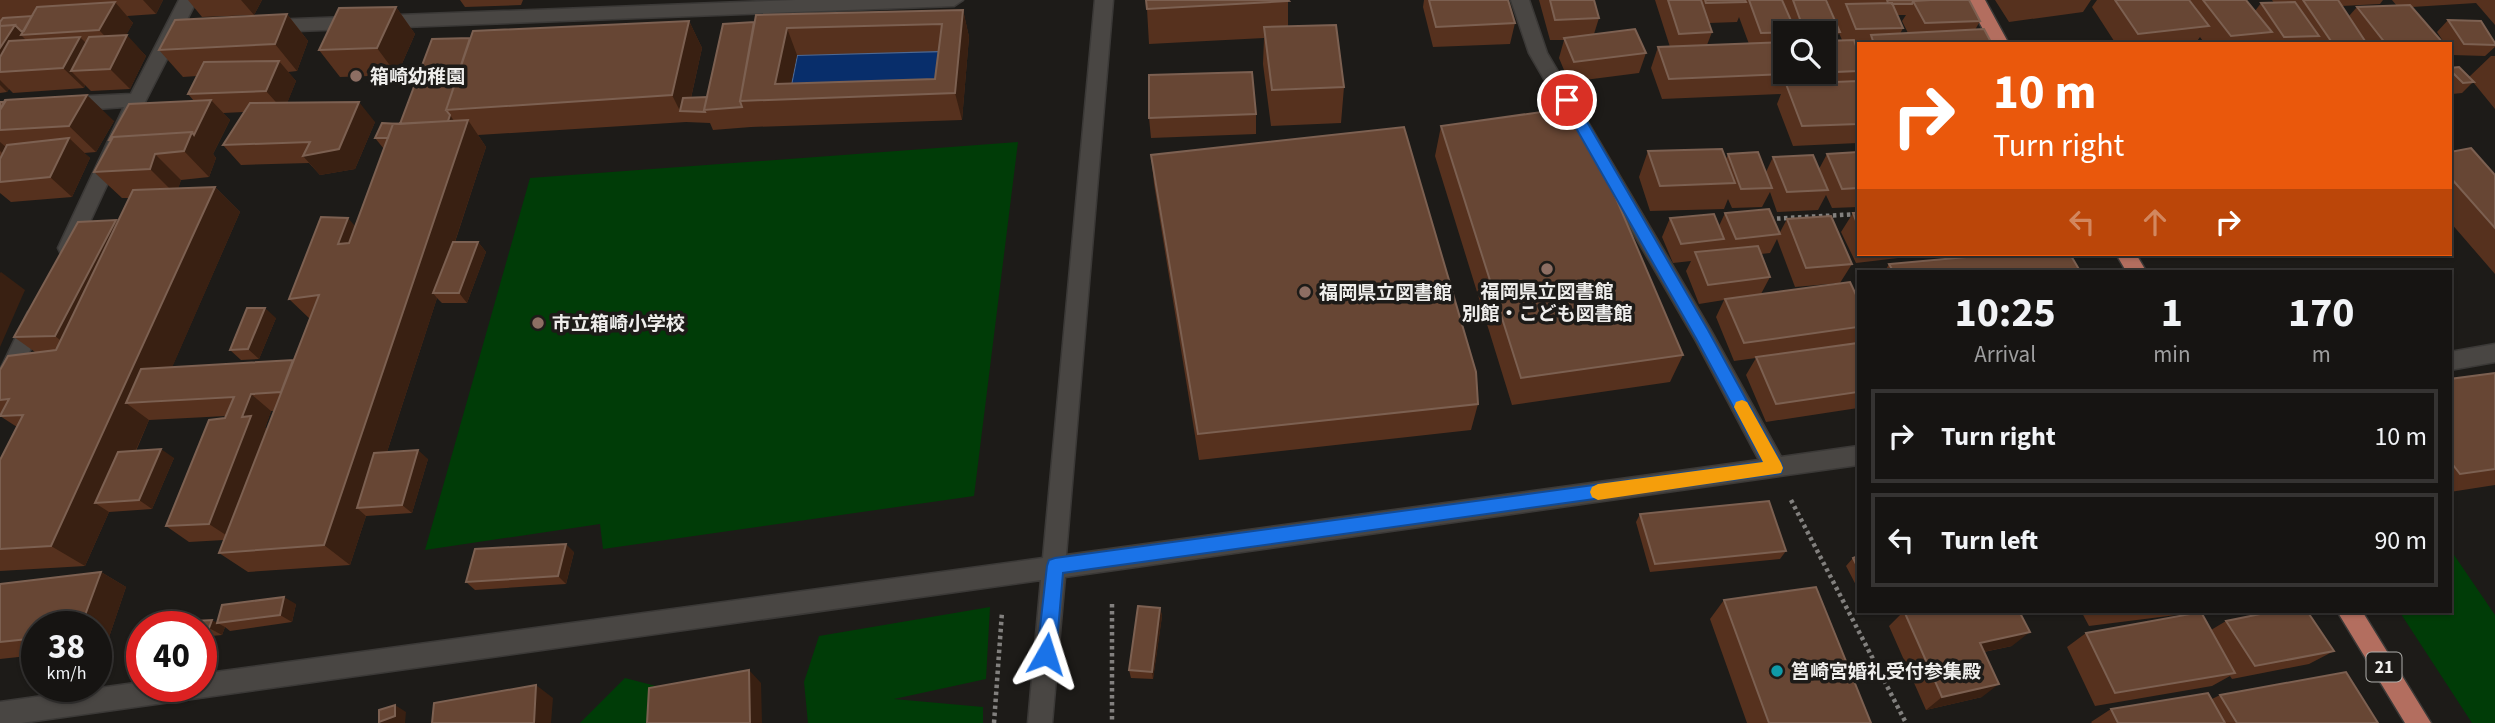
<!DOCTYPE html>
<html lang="en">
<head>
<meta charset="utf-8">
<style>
  :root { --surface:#161412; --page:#232120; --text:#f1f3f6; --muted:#9e9e9f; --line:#353332 }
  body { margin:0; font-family:"Source Sans 3","Noto Sans JP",sans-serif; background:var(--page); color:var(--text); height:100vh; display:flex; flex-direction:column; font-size:26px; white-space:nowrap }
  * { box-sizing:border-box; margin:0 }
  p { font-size:23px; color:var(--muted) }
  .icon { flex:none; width:38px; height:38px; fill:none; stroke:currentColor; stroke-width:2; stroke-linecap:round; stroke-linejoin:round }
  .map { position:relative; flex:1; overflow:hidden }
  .panel { position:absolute; left:1857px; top:270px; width:595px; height:343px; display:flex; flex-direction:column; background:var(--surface); border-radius:0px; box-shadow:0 2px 5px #0004,0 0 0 2px var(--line) }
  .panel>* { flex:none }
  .top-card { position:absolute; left:1857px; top:42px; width:595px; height:214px; border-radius:0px; box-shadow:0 2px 5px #0004,0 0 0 2px var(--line); background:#ea580c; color:#fff; overflow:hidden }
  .tools { position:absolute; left:1773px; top:21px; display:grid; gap:14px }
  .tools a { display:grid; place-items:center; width:63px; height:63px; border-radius:0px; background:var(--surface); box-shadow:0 2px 5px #0004,0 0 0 2px var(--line); font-size:35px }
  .speed { position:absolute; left:21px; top:611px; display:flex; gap:14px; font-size:35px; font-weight:700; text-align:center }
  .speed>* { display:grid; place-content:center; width:91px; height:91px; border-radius:50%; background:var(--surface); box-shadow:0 2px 5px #0004,0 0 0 2px var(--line); line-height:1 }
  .speed small { font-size:18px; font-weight:400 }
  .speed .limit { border:10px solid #d22; background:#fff; color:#111 }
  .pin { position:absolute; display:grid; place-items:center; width:60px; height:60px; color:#fff; margin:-30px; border:4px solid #fff; border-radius:50%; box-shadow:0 2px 7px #0007 }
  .me { position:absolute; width:77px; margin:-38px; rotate:6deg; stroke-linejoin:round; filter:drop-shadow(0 0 5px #0008) }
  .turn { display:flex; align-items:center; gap:24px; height:147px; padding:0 21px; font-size:32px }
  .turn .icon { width:91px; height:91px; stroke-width:2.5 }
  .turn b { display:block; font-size:49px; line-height:60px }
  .lanes { display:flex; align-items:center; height:66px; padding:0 21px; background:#0003; justify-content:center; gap:35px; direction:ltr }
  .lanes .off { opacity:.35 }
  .eta { display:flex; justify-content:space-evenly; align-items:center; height:119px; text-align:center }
  .eta b { font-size:42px; font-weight:700; line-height:49px }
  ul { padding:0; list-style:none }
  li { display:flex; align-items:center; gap:21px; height:94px; margin:0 14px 10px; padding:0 7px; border:4px solid var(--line); border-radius:0px }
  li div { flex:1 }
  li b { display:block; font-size:26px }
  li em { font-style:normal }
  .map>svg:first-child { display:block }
</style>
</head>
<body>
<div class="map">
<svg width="2495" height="723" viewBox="0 0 2495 723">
  <rect width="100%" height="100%" fill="#1d1b18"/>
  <path fill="#003c07" d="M1018,142L974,496L603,549L600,524L425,550L530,178Z
    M2450,549L2495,615V723H2472L2399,611H2450Z
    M990,607L986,679L894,699L983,707V723H808L804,682L819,636Z
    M625,678L675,691L744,723H580Z"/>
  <path fill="#082e6b" stroke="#4d6892" stroke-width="2" d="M949,51L942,106L786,111L797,55Z"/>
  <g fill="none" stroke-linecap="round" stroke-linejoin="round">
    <g stroke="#3b3937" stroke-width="3">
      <path id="minor" d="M179,0H197L146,100L75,254L68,256L61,254L58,248L124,107L69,111L62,109L60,104L62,99L69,97L131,94Z
        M795,0H963L954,6L270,32L261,26L270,20Z
        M1095,0H1113L1066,555L1759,460L1696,341L1529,53L1511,0H1529L1547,53L1710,329L1781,457L1858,446V465L1065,577L1052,723H1028L1041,580L21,723H0V702L142,682V686H201V674L1043,558Z
        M35,310L42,312L45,318L8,398L0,401V370L28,312Z
        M2495,344V362L2450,370V352Z"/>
    </g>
    <g stroke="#3b3937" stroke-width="3">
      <path id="major" d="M1967,0H1985L2009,44H1991Z
        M2116,254H2136L2146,271H2126Z
        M2337,611H2362L2431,723H2405Z"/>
    </g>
    <path stroke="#82807e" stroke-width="4.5" stroke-dasharray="3.5 3.5" stroke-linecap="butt" d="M1770,219L1858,214
      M1791,500L1906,723
      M1112,604V723
      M994,723L1002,612"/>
    <use href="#minor" fill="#494643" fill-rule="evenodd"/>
    <use href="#major" fill="#b36e5f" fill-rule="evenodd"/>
  </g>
  <path fill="#56311e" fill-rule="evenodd" d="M0,0H163L156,14L127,16L133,23L126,35L146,56L130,89L91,91L85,85L84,88L13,93L9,89L7,92L0,93Z
    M188,0H262L254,15L202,17Z
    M460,0H523L521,5L465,7Z
    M1288,0V26L1344,87L1341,123L1271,126L1263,64L1264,38L1149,44L1147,9Z
    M1424,0H1508L1515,23L1510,44L1433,47L1423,7Z
    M1539,0H1594L1599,18L1594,34L1646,53L1639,73L1569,82L1559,58L1564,40H1550Z
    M1655,0H1826L1836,23L1838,19H1835L1827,0H1969L1980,21L1975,30L1992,44H1858V143L1793,146L1777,104L1781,94L1662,99L1651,68L1658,47H1670ZM1897,15H1906L1902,21L1908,33L1900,34L1903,28ZM1739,17L1749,44L1707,45L1712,32L1709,23L1737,22ZM1785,33H1824V72H1785ZM1839,33L1842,40H1836Z
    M1995,0H2091L2083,12L2009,22Z
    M2097,0H2246L2255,11L2261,3H2274L2272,0H2383L2380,4L2342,6L2349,16L2357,7L2397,6L2392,0H2495V25L2476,3L2412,7L2444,44H2205L2200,37L2195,44H2116L2092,7Z
    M396,7L415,34L397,75L340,77L319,50Z
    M963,10L969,37L962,120L751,127L713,130L710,123L686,122L478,135L486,147L455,242H478L486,252L467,303H442L437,298L387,452L428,459L412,513L366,516L350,565L248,572L219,553L224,540L189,542L166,526L226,416L149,420L136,451L174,458L152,509L109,512L85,566L0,571V460L17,427L0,416L1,414L0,413V370L35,352L14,337L118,222L129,198H122L94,172L110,142L109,140L194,101L188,94L197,76L183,77L159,50L287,14L308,41L297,71L288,72L296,81L287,103L375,122L355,169L320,175L309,163L241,165L223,145L244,112L223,113L230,120L213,154L216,158L209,177L181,180L178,188L215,187L240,212L172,367L293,360L310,319L289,299L355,226L384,149L375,138L400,124L470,38L689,21L702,48L691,98L707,97L723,24ZM939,51L935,79L791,84L797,55ZM271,411H274L267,429L265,428Z
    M2448,20L2495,43V47L2485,56L2452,55L2450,57V44H2445L2437,32Z
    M2491,56H2495V109L2473,82L2462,93L2452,94L2450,93V68L2469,77Z
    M0,102L114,121L96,152L84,153L90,158L72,197L11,202L0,193Z
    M1256,114V134L1151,138L1149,118Z
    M1441,126L1683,355L1670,382L1512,405L1435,156Z
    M1648,151L1726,159L1728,154L1766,172L1773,157L1819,169L1827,154L1858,152V207L1832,208L1826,195L1818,210L1777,212L1770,192L1762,207L1732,208L1728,199L1724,209L1650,211L1639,177Z
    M2450,152L2495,175V274L2450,222Z
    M1151,155L1478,404L1471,430L1199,460L1154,184Z
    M1725,213L1779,234L1787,219L1852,264L1840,283L1858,327V408L1766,422L1746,375L1756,358L1734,361L1716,317L1724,300L1699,304L1686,271L1691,261L1673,263L1662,237L1670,218L1719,226ZM1777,239L1795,287L1840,283L1761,294L1770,277L1761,254L1770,253Z
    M1853,213H1858V254H1917L1915,256L1856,263L1841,232Z
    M1889,264L2080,271H1885Z
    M276,318L259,359L241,360L230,350Z
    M2495,373V485L2450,492V379Z
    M1640,514L1786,551L1780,559L1650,572L1636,522Z
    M574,552L566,584L475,590L466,582Z
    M1858,556V589L1846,566L1853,558Z
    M101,572L126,587L106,646L96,647V626H37V655L0,659V584Z
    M1724,600L1871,723H1747L1710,619Z
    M296,604L292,622L230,631L225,627L222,635L201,637V626Z
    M1160,608L1162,616L1153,679L1131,678L1129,670Z
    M1904,611L2012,646L1984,652L1982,697L1926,710L1889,626Z
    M2081,611H2208L2089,626Z
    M2226,621L2334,651L2309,664L2232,679L2230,676L2212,686L2095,706L2067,647L2086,633L2211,630Z
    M2220,695L2378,723H2092L2091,722L2111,709L2212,699Z"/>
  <path fill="#392012" d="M143,0H163L156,14Z
    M241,0H262L254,15Z
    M115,2L133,23L118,50L99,30Z
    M396,7L415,34L397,75L377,48Z
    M963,10L969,37L962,120L955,93Z
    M287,14L308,41L297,71L275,44Z
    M689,21L702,48L688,111H680L672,95Z
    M15,25L25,35H21L34,48L0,72V48Z
    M787,28L797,55L788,99L775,84Z
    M127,35L146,56L130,89L110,69Z
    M80,37L100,57L71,71L85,85L84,88L63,68Z
    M279,61L296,81L284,111L266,91Z
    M0,80L9,89L7,92L0,85Z
    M87,95L114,121L96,152L69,126Z
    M211,100L230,120L213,154L216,158L209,177L184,151L192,132Z
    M359,102L375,122L355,169L320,175L303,156Z
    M450,115L463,134L468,120L486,147L438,293H433L437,298L369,507L357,508L366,516L350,565L324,545Z
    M69,138L90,158L72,197L50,177Z
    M0,142L13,153L9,159L0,151Z
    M155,154L181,180L176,195L150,169Z
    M215,187L240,212L157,402L126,403L149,420L113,502L95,503L109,512L85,566L51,546Z
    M348,218L370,243L338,244Z
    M116,220L137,239L78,354L55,336Z
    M478,242L486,252L467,303L459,293Z
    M1,272L25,290L0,347V273Z
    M265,308L276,318L259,359L248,349Z
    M251,394L271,411L265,428L272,433L232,539L209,524L242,417Z
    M161,449L174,458L152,509L139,500Z
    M418,450L428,459L412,513L402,505Z
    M566,544L574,552L566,584L558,576Z
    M101,572L126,587L106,646L96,641V626H81Z
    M284,597L296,604L292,622L280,615Z
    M1160,608L1162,616L1153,679L1152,672Z
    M212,620L225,627L222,635L209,628Z
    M2030,632L2012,646L1963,656L1980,643Z
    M749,670L761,683L762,723H750Z
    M1999,684L1982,697L1926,710L1942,697Z
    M536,685L553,698L551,723H534Z
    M395,705L406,712L405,723H381L379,722Z"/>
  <path fill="#674634" stroke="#7c6051" stroke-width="2" fill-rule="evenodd" d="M1146,0H1288L1289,1L1147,9Z
    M1429,0H1508L1515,23L1436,27Z
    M1550,0H1594L1599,18L1555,20Z
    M1668,0H1701L1712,32L1679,34Z
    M1705,0H1745L1746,2L1706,3Z
    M1749,0H1782L1796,32L1761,33Z
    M1793,0H1826L1840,32L1805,33Z
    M1887,0H1929L1913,1L1912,4H1892V3H1888Z
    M1931,0H1969L1980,21L1925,23L1913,1Z
    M2115,0H2189L2209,26L2138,34Z
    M2203,0H2246L2272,32L2231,36Z
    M2303,0H2338L2367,44H2333Z
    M115,2L99,30L21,35L37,7Z
    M2295,2L2319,36L2284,37L2261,3Z
    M1892,3L1903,28L1856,29L1846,4Z
    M2410,5L2444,44H2386L2357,7Z
    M396,7L377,48L319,50L339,8Z
    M963,10L955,93L740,101L756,15ZM942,24L935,79L775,84L787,28Z
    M287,14L275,44L159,50L175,20Z
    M32,16L24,31H21L15,25L0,26V22L3,18Z
    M2448,20L2481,21L2495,43V45L2464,44Z
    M689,21L672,95L446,110L473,31Z
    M754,22L740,101L742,107L704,110L723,24Z
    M15,25L0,48V26Z
    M1336,25L1344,87L1272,90L1264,27Z
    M1635,29L1646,53L1574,62L1564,38Z
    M1984,29L1992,44H1874L1871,35Z
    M127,35L110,69L71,71L89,37Z
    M80,37L63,68L0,72V57L9,41Z
    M470,38L446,110L450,115L448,121L400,124L432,39Z
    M1854,40L1858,52V71L1669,79L1658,47L1785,42V72H1824V41Z
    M279,61L266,91L188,94L204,62Z
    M2459,67L2474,82L2463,83L2450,70V68Z
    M1252,72L1256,114L1149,118V75Z
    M1858,81V124L1802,126L1786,84Z
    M87,95L69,126L0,130V110L5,100Z
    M707,97L704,110L705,112L680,111L683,98Z
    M211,100L194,135L192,132L113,137L111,140H109L129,104Z
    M0,102H5L0,110Z
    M359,102L339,149L303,156L310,142L223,145L250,103Z
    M1577,107L1683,355L1521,378L1441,126Z
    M468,120L324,545L219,553L319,295L289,299L321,217L348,218L338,244L349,243L393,124Z
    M382,123L400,124H393L388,138H375Z
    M1404,127L1476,372L1478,404L1198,434L1151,155Z
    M192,132L184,151L155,154L150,169L94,172L113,137Z
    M69,138L50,177L0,182V159L7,145Z
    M2471,148L2495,175V228L2450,177V152Z
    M1722,149L1735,183L1660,186L1648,151Z
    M1758,152L1772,188L1741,189L1728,154Z
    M1858,152V188L1842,189L1827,154Z
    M1813,155L1828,190L1787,192L1773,157Z
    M215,187L51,546L0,549V460L23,415L0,416L9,399L0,400V370L8,356L56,350L133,190Z
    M1769,209L1780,234L1736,239L1725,213Z
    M1853,213H1858V226Z
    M1714,214L1724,239L1681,244L1670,218Z
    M1831,216L1852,264L1806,268L1787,219Z
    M116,220L55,336L14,337L78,222Z
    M453,242H478L459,293H433Z
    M1758,246L1770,277L1708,285L1695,252Z
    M2000,254H2070L2080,271H1893L1889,264Z
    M1850,282L1858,299V327L1744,343L1725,299Z
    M247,308H265L248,349L230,350Z
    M1858,343V392L1776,404L1756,357Z
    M293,360L281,392L251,394L242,417L251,416L209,524L166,526L209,420L225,418L234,397L126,403L141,369Z
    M2495,373V469L2460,474L2450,461V379Z
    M161,449L139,500L95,503L118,452Z
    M418,450L402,505L357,508L374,453Z
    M1769,501L1786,551L1655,564L1640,514Z
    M566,544L558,576L466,582L475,549Z
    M1858,556V568L1853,558Z
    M101,572L81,626H37V638L0,642V584Z
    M1816,587L1871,723H1769L1724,600Z
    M284,597L280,615L217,623L222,605Z
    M1138,606L1160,608L1152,672L1129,670Z
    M1904,611H2019L2030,632L1980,643L1999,684L1942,697Z
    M2275,611H2307L2334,651L2255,666L2226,621Z
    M2201,612L2235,673L2115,693L2086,633Z
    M212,620L209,628L174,626L176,622Z
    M749,670L750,723H647L649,688Z
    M2346,672L2378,723H2237L2220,695Z
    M536,685L534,723H432L434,703Z
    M2208,693L2225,723H2118L2111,709Z
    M395,705V716L379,722V710Z"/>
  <path fill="#1a73e8" stroke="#114b97" stroke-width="2" d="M1567,95L1572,96L1708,330L1781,463L1783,468L1781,473L1063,573L1056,654L1053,660L1046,663L1040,660L1037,654L1047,566L1049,560L1055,558L1763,462L1697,340L1560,100Z"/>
  <path fill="#f59e0b" d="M1742,400L1747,402L1781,463L1783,468L1781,473L1598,500L1592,497L1590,492L1592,487L1598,484L1763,462L1734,407L1736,402Z"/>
  <g fill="#8d6e63" stroke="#1d1b18" stroke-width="2.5">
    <circle cx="356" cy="76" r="7"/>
    <circle cx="1547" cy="269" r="7"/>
    <circle cx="1305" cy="292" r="7"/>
    <circle cx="538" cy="323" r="7"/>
  </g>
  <circle fill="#0f9aa8" stroke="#1d1b18" stroke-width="2.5" cx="1777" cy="671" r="7"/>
  <g text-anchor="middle" stroke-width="7" stroke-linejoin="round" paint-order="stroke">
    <rect fill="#1d1b18" stroke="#b0afac" stroke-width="2" x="2366.5" y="652.5" width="35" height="29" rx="5"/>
    <g font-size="18" font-weight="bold" fill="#efeeec">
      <text x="2384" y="673">21</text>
    </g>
    <g font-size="19" font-weight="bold" fill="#efeeec" stroke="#1d1b18" text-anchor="start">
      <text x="370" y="83">箱崎幼稚園</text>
      <text x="1547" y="298" text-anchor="middle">福岡県立図書館<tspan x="1547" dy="22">別館・こども図書館</tspan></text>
      <text x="1319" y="299">福岡県立図書館</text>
      <text x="552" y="330">市立箱崎小学校</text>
      <text x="1791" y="678">筥崎宮婚礼受付参集殿</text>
    </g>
  </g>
</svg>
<div class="tools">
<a><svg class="icon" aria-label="search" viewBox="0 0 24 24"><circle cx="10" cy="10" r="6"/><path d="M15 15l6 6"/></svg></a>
</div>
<div class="speed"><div>38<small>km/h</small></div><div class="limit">40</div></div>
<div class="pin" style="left:1567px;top:100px;background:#d93025"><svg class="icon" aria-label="arrive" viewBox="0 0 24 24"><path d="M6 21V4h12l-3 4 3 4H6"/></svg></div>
<svg class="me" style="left:1046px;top:654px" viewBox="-20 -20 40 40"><path d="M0-17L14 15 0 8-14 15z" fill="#1a73e8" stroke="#fff" stroke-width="4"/></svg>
<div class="top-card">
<div class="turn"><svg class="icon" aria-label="right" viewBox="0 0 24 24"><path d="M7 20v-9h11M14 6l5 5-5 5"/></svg><div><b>10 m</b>Turn right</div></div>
<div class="lanes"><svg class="icon off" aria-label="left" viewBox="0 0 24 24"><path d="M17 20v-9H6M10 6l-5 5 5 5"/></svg><svg class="icon off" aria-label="ahead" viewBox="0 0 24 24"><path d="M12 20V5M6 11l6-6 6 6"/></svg><svg class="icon" aria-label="right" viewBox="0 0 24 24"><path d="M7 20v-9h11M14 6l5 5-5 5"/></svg></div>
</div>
<section class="panel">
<div class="eta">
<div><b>10:25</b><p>Arrival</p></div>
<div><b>1</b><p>min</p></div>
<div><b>170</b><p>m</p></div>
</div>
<ul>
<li><svg class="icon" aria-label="right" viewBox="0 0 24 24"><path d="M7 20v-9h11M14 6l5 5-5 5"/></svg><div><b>Turn right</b></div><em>10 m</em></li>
<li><svg class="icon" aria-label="left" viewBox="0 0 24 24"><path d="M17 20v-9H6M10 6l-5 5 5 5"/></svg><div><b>Turn left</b></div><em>90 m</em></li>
</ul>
</section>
</div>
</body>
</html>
